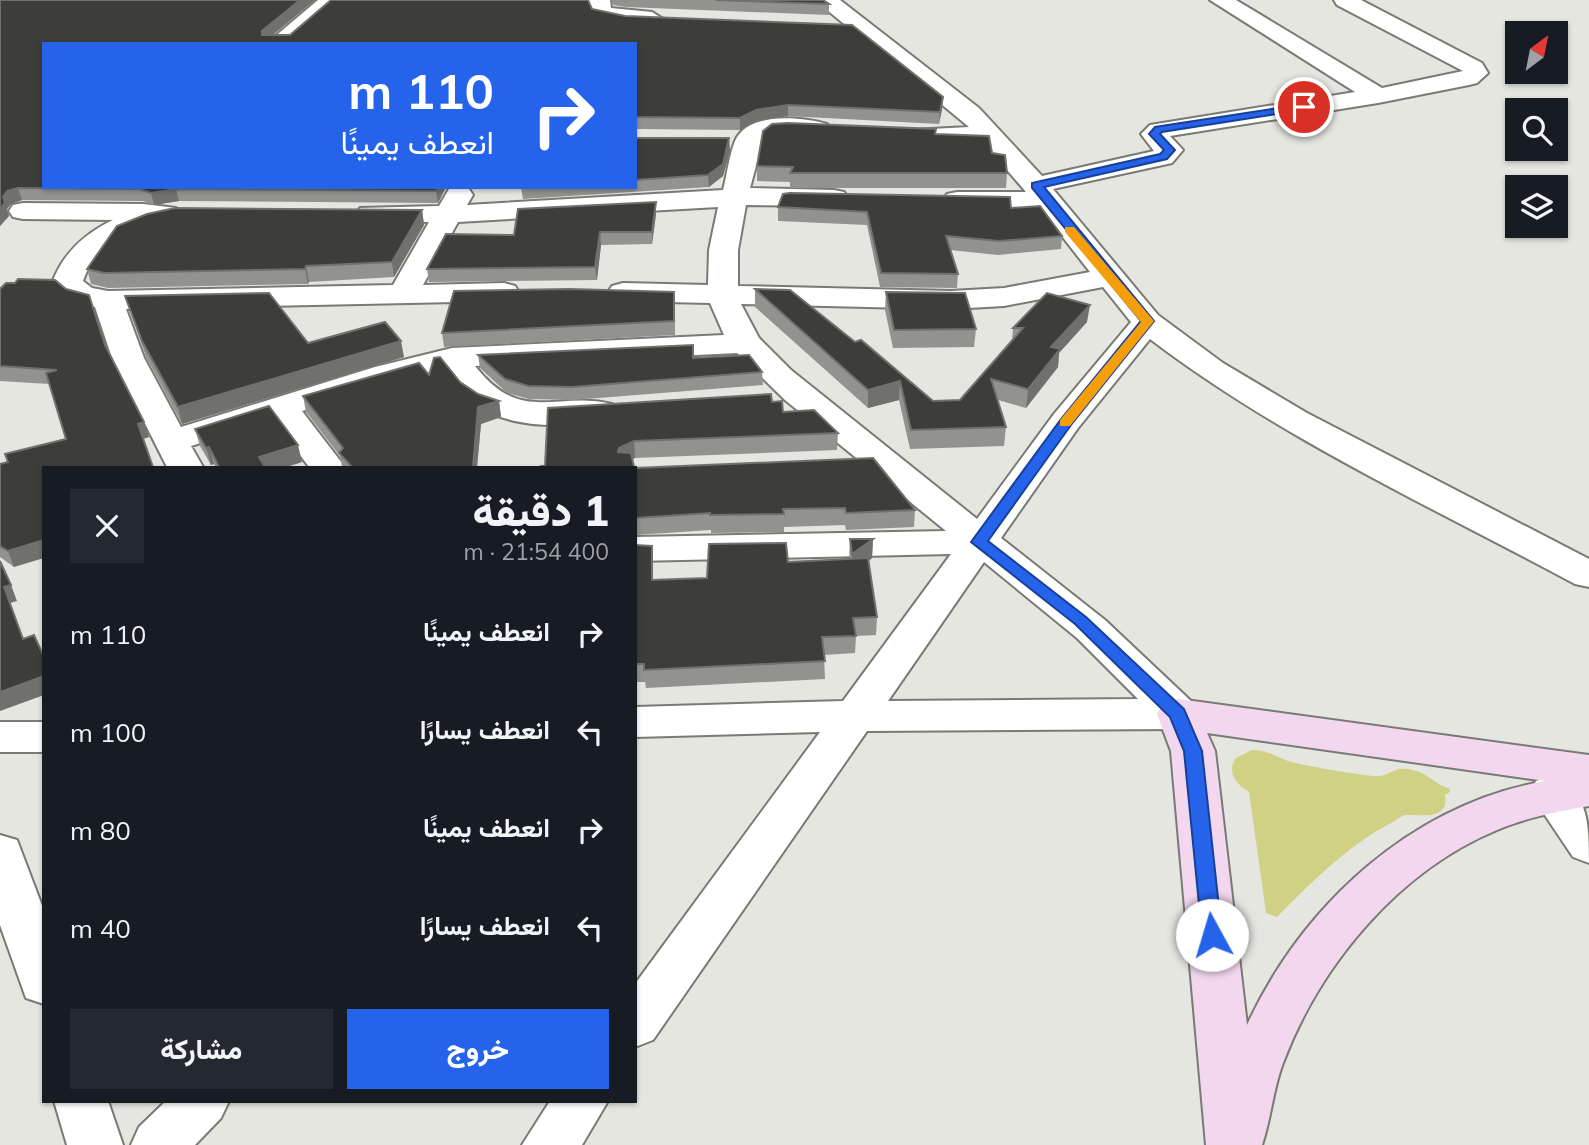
<!DOCTYPE html>
<html lang="ar">
<head>
<meta charset="utf-8">
<style>
  :root { --surface:#171b24; --page:#242831; --text:#f1f3f6; --muted:#9ea1a6; --accent:#2563eb }
  body { margin:0; font-family:Mulish,Vazirmatn,sans-serif; background:var(--page); color:var(--text); direction:rtl; height:100vh; display:flex; flex-direction:column; font-size:26px; white-space:nowrap }
  * { box-sizing:border-box; margin:0 }
  p { font-size:23px; color:var(--muted) }
  .icon { flex:none; width:38px; height:38px; fill:none; stroke:currentColor; stroke-width:2; stroke-linecap:round; stroke-linejoin:round }
  .map { position:relative; flex:1; overflow:hidden; direction:ltr }
  .sheet { position:absolute; left:42px; top:466px; width:595px; height:637px; display:flex; flex-direction:column; background:var(--surface); border-radius:0px; box-shadow:0 2px 5px #0004; direction:rtl }
  .sheet>* { flex:none }
  .guide { position:absolute; left:42px; top:42px; width:595px; height:147px; border-radius:0px; box-shadow:0 2px 5px #0004; direction:rtl; background:#2563eb; color:#fff; overflow:hidden }
  .needle { width:46px; rotate:32deg }
  .controls { position:absolute; left:1505px; top:21px; display:grid; gap:14px }
  .controls a { display:grid; place-items:center; width:63px; height:63px; border-radius:0px; background:var(--surface); box-shadow:0 2px 5px #0004; font-size:35px }
  .pin { position:absolute; display:grid; place-items:center; width:60px; height:60px; color:#fff; margin:-30px; border:4px solid #fff; border-radius:50%; box-shadow:0 2px 7px #0007 }
  .me { position:absolute; width:77px; margin:-38px; rotate:354deg; stroke-linejoin:round; filter:drop-shadow(0 0 5px #0008) }
  .turn { display:flex; align-items:center; gap:24px; height:147px; padding:0 28px; font-size:32px }
  .turn .icon { width:91px; height:91px; stroke-width:2.5 }
  .turn b { display:block; font-size:49px; line-height:60px }
  .round { display:grid; place-items:center; flex:none; width:74px; height:74px; border-radius:0px; background:var(--page) }
  .summary { display:flex; align-items:center; justify-content:space-between; height:119px; padding:0 28px }
  h1 { font-size:42px; font-weight:800; line-height:52px }
  .button { display:flex; gap:14px; margin-top:auto; padding:14px 28px }
  .button a { flex:1; height:80px; border-radius:0px; background:var(--accent); color:#fff; font-size:28px; font-weight:800; line-height:80px; text-align:center }
  .button a+a { background:var(--page); color:var(--text) }
  ul { padding:0; list-style:none }
  li { display:flex; align-items:center; gap:21px; height:98px; padding:0 28px }
  li div { flex:1 }
  li b { display:block; font-size:26px }
  li em { font-style:normal }
  .map>svg:first-child { display:block }
</style>
</head>
<body>
<div class="map">
<svg width="1589" height="1145" viewBox="0 0 1589 1145">
  <rect width="100%" height="100%" fill="#e6e6e1"/>
  <path fill="#d0d185" d="M1252,750C1267,750 1275,756 1288,761C1295,764 1374,778 1380,776C1395,773 1395,765 1416,771C1429,774 1437,786 1449,788L1450,792L1445,795C1449,822 1421,814 1406,815C1402,815 1395,821 1391,823C1348,845 1311,883 1277,917L1266,913L1249,792C1236,784 1226,772 1236,758Z"/>
  <g fill="none" stroke-linecap="round" stroke-linejoin="round">
    <g stroke="#797a75" stroke-width="4">
      <path id="street" d="M318,0H342L291,44H266Z
        M588,0H610L611,8L652,12L663,19C657,28 601,24 593,16C589,12 589,5 588,0Z
        M815,0H840L979,108L1042,176L1154,151L1141,134L1150,125L1355,92L1210,0H1236L1382,88L1463,71L1337,5L1334,0H1361L1482,63L1488,73L1477,83L1469,85L1378,103L1170,136L1183,150L1172,163L1053,189L1158,315L1223,363L1307,413L1589,559V587L1575,584C1432,507 1280,438 1150,339L1078,428L1001,538L1105,620L1193,703L1199,714L1193,725L1178,729L867,731L653,1040L635,1047V984L820,732L635,737V707L843,701L951,554L635,561V537L946,531L785,400L737,353L475,366C522,426 556,390 612,404L617,411L612,418C572,428 514,430 478,406C464,397 454,383 444,370L302,411L345,467H309L274,420L191,446L203,467H167L112,358L95,307L71,301L52,283C63,253 84,234 113,220L23,219L13,217L9,211L13,205L23,203L143,204L176,208L180,214L176,220C139,229 96,241 83,281L92,288L108,291L393,285L429,222L360,220L356,214L360,208L439,206L449,189H469L473,195L467,205L723,190C727,175 729,156 735,141C748,111 802,117 827,124L831,129L827,134C806,140 783,128 763,140L750,188L834,190L844,192L848,198L844,204L834,206L746,205L738,250V286L951,291L1004,288L1090,272L1040,208L947,206L943,200L947,194L957,192H1026L983,142L911,140L907,135L911,130L969,127ZM718,207L709,250L708,285L623,283L612,286L608,292L612,298L623,301L710,303L724,335L452,348L375,367L181,427L144,358L126,309L504,301L515,298L519,292L515,286L504,283L423,285L458,222ZM1103,287L1131,322L1054,414L977,519L791,370L759,338L741,304L951,309L1004,306ZM984,562L1077,638L1138,699L888,701Z
        M0,722H44V752H0Z
        M1552,776C1589,790 1589,826 1589,863L1573,857L1530,793L1536,781Z
        M0,835L17,840L44,911V1004L26,998L0,925Z
        M54,1101H108L123,1145H67Z
        M166,1101H229L221,1118L195,1145H131L139,1127Z
        M550,1101H608L582,1145H522Z"/>
    </g>
    <g stroke="#797a75" stroke-width="4">
      <path id="secondary" d="M1178,699L1589,755V806C1557,812 1527,817 1497,830C1398,871 1320,965 1283,1063C1273,1089 1271,1119 1262,1145H1206L1171,751L1157,714L1163,703ZM1207,733L1546,781C1412,804 1303,905 1247,1025L1215,751Z"/>
    </g>
    <use href="#street" fill="#fff" fill-rule="evenodd"/>
    <use href="#secondary" fill="#f2d7ef" fill-rule="evenodd"/>
  </g>
  <path fill="#92928e" d="M0,0H315L273,35H290L592,9L943,97L942,109L939,124L788,116L757,121L740,130L635,129V44H44V187H446L438,203L179,201L154,205L143,201L22,200L11,204L7,209L9,216L0,226Z
    M611,0H823L829,4V15L626,7L613,5Z
    M936,134L992,153L1007,173L1006,188H790V182L757,181V166Z
    M635,138H729L730,151L723,176L709,187L523,199L521,187H635Z
    M778,207L1011,208L1062,236L1061,249L998,255L950,250L958,274L957,288L880,287L867,225L778,221Z
    M422,210L424,225L394,277L309,282L308,284L108,288L91,284L87,269Z
    M656,214L652,244L601,245L597,280L429,282L427,269L514,235Z
    M0,289L105,345L144,422L149,437L143,439L14,567L0,557V464L66,439L49,384L0,381Z
    M755,289L855,342L933,401L960,400L1012,341L1013,328L1087,322L1059,353L1058,367L1026,408L998,400L1006,427L1004,446L910,449L899,400L868,408L755,307Z
    M886,292L976,329L974,347L893,348L885,310Z
    M125,296L308,343L404,357L182,424L146,357Z
    M675,306V335L444,347L442,333Z
    M693,345L694,358L762,372L763,385L573,400L529,399L507,393L480,368L478,355Z
    M429,375L460,382L478,394L499,401L501,417L481,424L477,467H342L340,456L306,412L303,396Z
    M772,402L783,412L838,433L837,450L635,458L545,466Z
    M195,429L302,462L286,467H215L214,464L211,465L200,446Z
    M635,468L915,510L914,527L846,530L845,525L784,527V532L711,533V530L635,535Z
    M850,539H873L872,558L869,561L877,617L876,635L856,636L855,653L824,655L825,679L646,688L645,682H635V545L652,546L653,580L707,578L788,562L849,559Z"/>
  <path fill="#70706c" d="M300,0H315L264,42L262,35V31Z
    M943,97L942,109L939,124L940,112Z
    M788,105V116L757,121L740,130V118L756,110Z
    M729,138L730,151L723,176L709,187L708,175Z
    M438,187H446L438,203L436,191Z
    M18,188L22,200L11,204L7,209L9,216L0,226V209L3,197L7,191Z
    M176,189L179,201L154,205L151,193Z
    M656,202V214L652,244V232Z
    M422,210L424,225L394,277L392,262Z
    M600,232L601,245L597,280L595,267Z
    M306,266L309,282L308,284L305,269Z
    M1090,305L1087,322L1059,353L1058,367L1026,408L1028,389L1051,347Z
    M401,341L404,357L182,424L178,407Z
    M900,381L899,400L868,408V390Z
    M499,401L501,417L481,424L477,467H473L478,407Z
    M144,422L149,437L142,439L138,424Z
    M634,441L635,458L620,465L618,452L619,448Z
    M298,445L302,462L286,467H262L259,457Z
    M209,447L214,464L211,465L206,448Z
    M873,539L872,558L851,574L852,554Z
    M44,540V558L14,567L8,551Z
    M652,546L653,563V598L652,580Z
    M11,585L17,601L10,603L4,587Z
    M44,676V695L0,711V692Z"/>
  <path fill="#3d3e3a" stroke="#70706c" stroke-width="2" d="M0,0H300L262,31V35H290L331,0H588L592,9L625,16L852,25L943,97L940,112L788,105L756,110L740,118L635,117V44H44V187H438L436,191L176,189L151,193L140,189L18,188L7,191L3,197L5,203L0,209Z
    M716,0H823L829,4Z
    M788,123L936,129L935,134L989,136L992,153L1005,155L1007,173H790L793,167L757,166L763,131L772,124Z
    M635,138H729L723,164L708,175L635,180Z
    M790,193L1010,197L1011,208L1040,206L1062,236L999,241L946,236L958,274L881,273L867,212L778,207L783,194Z
    M656,202L652,232H600L595,267L427,269L446,234L514,235L518,209Z
    M175,208L422,210L392,262L306,266L305,269L104,273L87,269L117,226L147,214Z
    M18,279L55,280L66,289L89,295L105,345L144,422L138,424L153,467H44V540L8,551L0,546V464L8,462L5,454L66,439L46,373L57,370L0,366V289L6,283H15Z
    M570,289L674,292V321L442,333L454,291Z
    M755,289L790,290L855,342L861,340L933,401L960,400L1023,328H1013L1047,293L1090,305L1051,347L1060,349L1028,389L991,379L1006,427L911,430L900,381L868,390Z
    M886,292L965,293L976,329L894,330Z
    M269,293L308,343L385,322L401,341L178,407L142,341L125,296Z
    M693,345V358L749,355L762,372L572,387L528,386L505,379L478,355Z
    M440,357L460,382L478,394L499,401L478,407L473,467H352L339,453L343,448L303,396L419,363L429,375L434,358Z
    M771,394L772,402L782,401L783,412L814,410L838,433L634,441L619,448L618,452L631,453L634,467H541V466H545L548,408Z
    M269,406L298,445L259,457L265,467H219L209,447L206,448L195,429Z
    M873,458L915,510L846,513L845,508L783,509L784,514L710,515V513L635,518V468Z
    M850,539H873L852,554Z
    M786,543L788,562L868,558L877,617L853,618L856,636L822,637L825,661L644,670V664H635V545L652,546V580L707,578L709,544Z
    M0,561L11,585L4,587L23,639L34,635L44,657V676L0,692Z"/>
  <path fill="#2563eb" stroke="#184099" stroke-width="2" d="M1304,104L1309,107L1308,109L1162,132L1160,134L1175,150L1167,159L1044,187L1154,321L1071,425L988,541L1086,617L1184,709L1202,751L1222,935L1219,941H1205L1202,935L1184,751L1170,717L1075,624L971,542L1061,419L1141,321L1032,188V183L1160,154L1164,150L1149,134L1155,127Z"/>
  <path fill="#f59e0b" d="M1065,227H1074L1154,321L1070,426H1060V420L1141,322L1065,232Z"/>
</svg>
<div class="controls">
<a><svg class="needle" viewBox="-14 -14 28 28"><path d="M0-13l5 13h-10z" fill="#e53935"/><path d="M0 13l5-13h-10z" fill="#9ea1a6"/></svg></a>
<a><svg class="icon" aria-label="search" viewBox="0 0 24 24"><circle cx="10" cy="10" r="6"/><path d="M15 15l6 6"/></svg></a>
<a><svg class="icon" aria-label="layers" viewBox="0 0 24 24"><path d="M12 4l9 5-9 5-9-5zM3 14l9 5 9-5"/></svg></a>
</div>
<div class="pin" style="left:1304px;top:107px;background:#d93025"><svg class="icon" aria-label="arrive" viewBox="0 0 24 24"><path d="M6 21V4h12l-3 4 3 4H6"/></svg></div>
<svg class="me" style="left:1212px;top:935px" viewBox="-20 -20 40 40"><circle r="19" fill="#fff"/><path d="M0-13L10 11 0 6-10 11z" fill="#2563eb"/></svg>
<div class="guide">
<div class="turn"><svg class="icon" aria-label="right" viewBox="0 0 24 24"><path d="M7 20v-9h11M14 6l5 5-5 5"/></svg><div><b>110 m</b>انعطف يمينًا</div></div>
</div>
<section class="sheet">
<div class="summary"><div><h1>1 دقيقة</h1><p>400 m · 21:54</p></div><a class="round"><svg class="icon" aria-label="close" viewBox="0 0 24 24"><path d="M6 6l12 12M18 6L6 18"/></svg></a></div>
<ul>
<li><svg class="icon" aria-label="right" viewBox="0 0 24 24"><path d="M7 20v-9h11M14 6l5 5-5 5"/></svg><div><b>انعطف يمينًا</b></div><em>110 m</em></li>
<li><svg class="icon" aria-label="left" viewBox="0 0 24 24"><path d="M17 20v-9H6M10 6l-5 5 5 5"/></svg><div><b>انعطف يسارًا</b></div><em>100 m</em></li>
<li><svg class="icon" aria-label="right" viewBox="0 0 24 24"><path d="M7 20v-9h11M14 6l5 5-5 5"/></svg><div><b>انعطف يمينًا</b></div><em>80 m</em></li>
<li><svg class="icon" aria-label="left" viewBox="0 0 24 24"><path d="M17 20v-9H6M10 6l-5 5 5 5"/></svg><div><b>انعطف يسارًا</b></div><em>40 m</em></li>
</ul>
<div class="button"><a>خروج</a><a>مشاركة</a></div>
</section>
</div>
</body>
</html>
